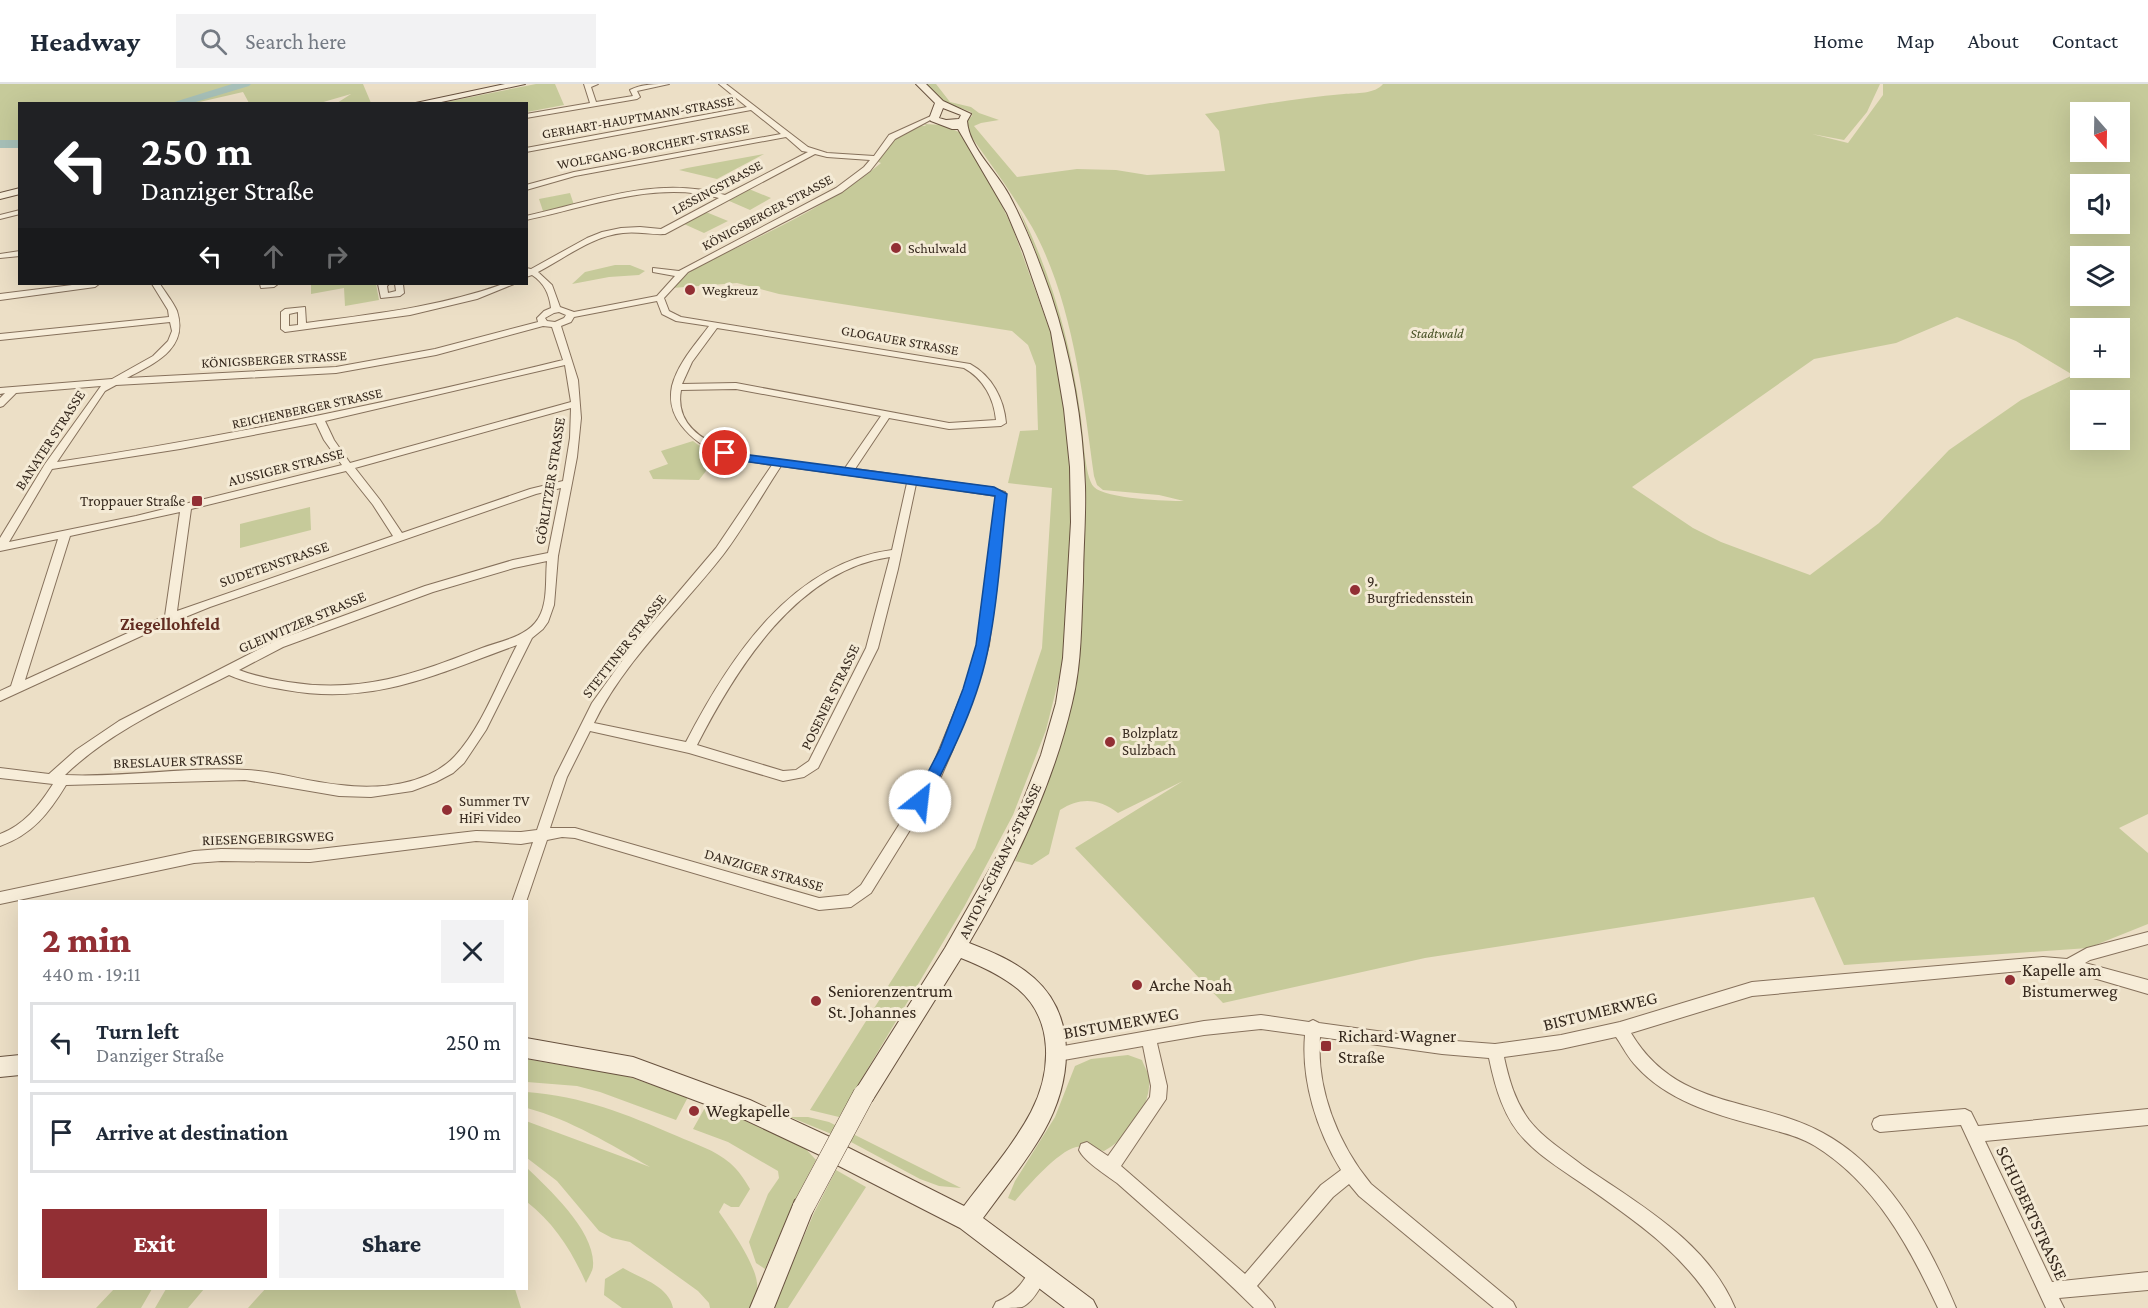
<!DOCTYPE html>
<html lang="en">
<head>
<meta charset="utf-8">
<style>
  :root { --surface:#fff; --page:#f2f2f3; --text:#1f2937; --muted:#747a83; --line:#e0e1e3; --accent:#922f34 }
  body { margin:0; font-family:"Crimson Pro",serif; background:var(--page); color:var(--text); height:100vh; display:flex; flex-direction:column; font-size:22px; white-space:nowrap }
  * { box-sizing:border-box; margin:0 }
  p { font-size:20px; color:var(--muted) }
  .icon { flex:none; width:33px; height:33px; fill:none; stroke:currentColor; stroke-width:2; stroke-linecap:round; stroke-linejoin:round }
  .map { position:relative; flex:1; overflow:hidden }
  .side { position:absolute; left:18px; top:816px; width:510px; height:390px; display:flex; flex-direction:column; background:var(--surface); border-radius:0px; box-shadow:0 6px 24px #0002 }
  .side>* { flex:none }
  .banner { position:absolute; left:18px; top:18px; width:510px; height:183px; border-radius:0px; box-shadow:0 6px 24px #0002; background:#202124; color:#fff; overflow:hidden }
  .needle { width:39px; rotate:160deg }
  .buttons { position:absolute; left:2070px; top:18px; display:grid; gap:12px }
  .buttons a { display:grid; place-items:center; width:60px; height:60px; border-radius:0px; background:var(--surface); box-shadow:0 6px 24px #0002; font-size:30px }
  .pin { position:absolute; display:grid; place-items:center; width:51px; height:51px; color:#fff; margin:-26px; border:3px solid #fff; border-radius:50%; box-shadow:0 2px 6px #0007 }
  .me { position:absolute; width:66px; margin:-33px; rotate:29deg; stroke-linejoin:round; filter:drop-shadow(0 0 4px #0008) }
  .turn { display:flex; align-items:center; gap:21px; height:126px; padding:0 24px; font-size:27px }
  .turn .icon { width:78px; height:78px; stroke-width:2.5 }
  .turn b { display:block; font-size:42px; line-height:51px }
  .lanes { display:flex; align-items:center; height:57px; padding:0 24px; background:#0003; justify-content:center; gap:30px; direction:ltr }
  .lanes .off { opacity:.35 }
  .round { display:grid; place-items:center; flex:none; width:63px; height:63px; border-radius:0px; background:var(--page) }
  .summary { display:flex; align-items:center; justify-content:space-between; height:102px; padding:0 24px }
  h1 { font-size:36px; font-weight:800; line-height:45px; color:var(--accent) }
  .action { display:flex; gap:12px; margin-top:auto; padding:12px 24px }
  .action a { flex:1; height:69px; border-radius:0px; background:var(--accent); color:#fff; font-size:24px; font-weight:800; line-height:69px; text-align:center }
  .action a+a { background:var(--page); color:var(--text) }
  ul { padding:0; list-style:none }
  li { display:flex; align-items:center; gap:18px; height:81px; margin:0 12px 9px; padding:0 12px; border:3px solid var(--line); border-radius:0px }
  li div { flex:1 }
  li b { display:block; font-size:22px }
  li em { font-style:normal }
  header { display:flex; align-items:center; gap:36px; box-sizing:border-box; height:84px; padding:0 30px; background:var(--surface); border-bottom:2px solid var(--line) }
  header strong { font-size:28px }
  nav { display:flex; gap:33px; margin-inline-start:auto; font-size:21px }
  .search { width:420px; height:54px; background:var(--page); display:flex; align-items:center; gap:15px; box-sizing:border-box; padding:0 21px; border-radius:0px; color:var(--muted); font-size:22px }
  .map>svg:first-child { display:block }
</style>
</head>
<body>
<header>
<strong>Headway</strong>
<div class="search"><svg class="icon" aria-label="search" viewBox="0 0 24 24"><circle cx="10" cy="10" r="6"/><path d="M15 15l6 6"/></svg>Search here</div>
<nav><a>Home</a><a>Map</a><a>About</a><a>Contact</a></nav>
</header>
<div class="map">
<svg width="2148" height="1224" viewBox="0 0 2148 1224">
  <rect width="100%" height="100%" fill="#ecdfc6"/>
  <path fill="#c6ca9a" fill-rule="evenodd" d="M0,0H363L371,19H337L351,10L320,19H249L243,8L191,20H20L19,60H0Z
    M536,0H555L564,21L527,28L526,20L441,19Z
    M926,0H936L950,18L971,23L979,29L999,36L981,39L974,42L1017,93L1077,85L1116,86L1147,91L1225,87L1219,47L1205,30C1251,22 1297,14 1344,10C1356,9 1375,10 1383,0H1880L1867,28L1844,56L1812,50L1848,59L1883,11V0H2148V730L2119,744L2148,769V840L2088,864L1844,881L1814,813L1425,874L1223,919L1075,764L1183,697L1118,729C1099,714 1080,713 1060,726L1049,770L1032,781L1015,777L1044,702L1082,526L1086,402L1080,338L1069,274L1046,195L1019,125C1051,189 1070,256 1080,327C1083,343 1084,393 1094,403C1106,415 1167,417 1184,417L1159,411L1103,406L1097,401L1094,392C1083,311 1072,215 1032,143C1012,109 988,76 965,44L964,39L972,32L971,28L945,18ZM2080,28H2120V68H2080ZM2080,100H2120V140H2080ZM2080,172H2120V212H2080ZM1957,233L2016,257L2073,291L2021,316L1949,366L1879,439L1810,491L1721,458L1693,444L1632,403L1814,275L1896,259ZM2080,244H2120V284H2080ZM2080,316H2120V356H2080Z
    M924,40L942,41L959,48L994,105L1013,145L1053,255L1063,310L1073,406L1066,553L1060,590L1046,646L1013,731L964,823L839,1033L810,1026L975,764L1042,564L1052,404L1008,399L1020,347L1038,346L1036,282L1028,261L1012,247L779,210L737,199L672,204C694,179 726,170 755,155C799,133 843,111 881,79L876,77C886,62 904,39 926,42Z
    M764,70L717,95L679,86L687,84Z
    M749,105L771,114L750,126L727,116Z
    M570,109L574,121L543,127L539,115Z
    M706,128L728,137L704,149L684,140Z
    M615,181H630L645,187L639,191L609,193L572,200L585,188Z
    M311,200H376L379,216L345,222L344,204L311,210Z
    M693,357L716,374L699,396L653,395L649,387L668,380L661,367Z
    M310,423L311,446L240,464V440Z
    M1128,971L1142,976C1144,982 1148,988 1149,993C1152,1022 1128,1054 1104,1067C1095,1065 1085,1061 1076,1063C1057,1068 1028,1102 1015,1117L1008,1114L1015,1097L1055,1033L1075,982L1091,975Z
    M526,975L626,992L688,1013L676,1036L600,1008L577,1002L527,998Z
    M527,1008C582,1012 626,1030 677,1052C695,1060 715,1066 730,1079C739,1087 744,1095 750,1105L739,1123H731L724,1119L719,1128C730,1144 760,1185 757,1205C757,1211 753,1218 751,1224H710L709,1219L698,1207L630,1158L612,1154L599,1147L557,1097L527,1074L526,1037L650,1083C610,1060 571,1036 527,1024Z
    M707,1020L803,1062L816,1076L793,1120L765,1185L756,1179L749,1158L768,1110L779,1094L778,1087L728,1058L693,1045Z
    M790,1033H808L829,1038L961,1104L939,1102L920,1095L851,1058Z
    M527,1084C549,1105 596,1148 593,1182C593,1187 588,1194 586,1199C572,1167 554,1139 527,1118Z
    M836,1086L866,1103L788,1224H773L814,1129Z
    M623,1184C640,1194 669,1202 673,1224H622L604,1211L605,1195Z
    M266,1204L515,1205L521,1224H248Z
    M114,1205V1204L152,1205L141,1224H96Z
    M166,1205V1204L204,1205L188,1224H155Z"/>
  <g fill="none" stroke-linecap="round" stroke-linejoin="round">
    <path fill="#a7c0b8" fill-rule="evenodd" d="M232,0H251L249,2L189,20H168Z
      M0,56H20V64H0Z"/>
    <g stroke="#86715c" stroke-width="2">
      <path id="street" d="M584,0H598L591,3L596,18L633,12L630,6C641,0 656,0 669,0L637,7L640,13L637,15L526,34V30L590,19Z
        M719,0H726L808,63L827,69L874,72L889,51L931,32L936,33L895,55L870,87L842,108L688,188L664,214L669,227L681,233L970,280C992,292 1004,315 1006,339L1001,342L949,345L889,334L855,385L988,403L1005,408L1006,410L989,561L976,605L953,665L936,704L871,809L851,823L819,826L575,754L562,753L547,756L526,818H512L533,758L521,760L476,757L310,778L221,777L194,779L0,820V808L194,767L221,765L310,766L476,747L521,748L537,746L555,693L592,619L632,563L716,464L772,381C737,376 704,371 681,341C672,329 669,317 672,302C678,279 695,261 709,242L676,237L662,230L657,217L574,233L571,238L561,242L578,296L581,334L577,373L558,472L554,521L548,538L543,545L532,554L486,646L464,679L453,689L436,698L412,707L371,713L339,712L245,696L66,701C49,729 32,751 0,762V750C24,741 39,722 53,700L0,694V684L49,690L76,666L119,637L275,557L425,502L513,476L548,469L561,404L536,410L210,523L163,542L0,617V607L11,602L58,455L0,467V454L45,380L101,302L16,309L3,322L0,323V314L5,309L0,310V304L112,295L153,272L168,257L172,247L170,238L0,256V250L169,233L168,226L152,200H160C165,208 173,218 177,227C189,265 155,279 127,294L336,283L435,265L538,238L537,234L544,227L551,224C549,209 544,199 532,191L526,193V184L531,185L587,154L602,148L621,144L640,143L661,145L719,114C656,96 589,123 526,136V132C593,117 658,91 725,111L808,68L802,67L786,53L575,92L526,106V101L574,88L781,50L751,26L526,68V64L747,23ZM815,70L827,73L870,76L864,83L836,104L679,187L653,184V188L675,192L657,212L574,228L560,223L552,201L538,188C565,174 592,152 623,149C637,147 651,151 665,150ZM559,228L566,231L564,234L555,238L547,237L545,234L554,229ZM543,242L552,243L563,276C396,317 228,353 57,378L105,307L116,301L336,289L436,271ZM717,244L964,284C984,295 994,315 996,336L949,339L736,299L682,300L692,278ZM565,281L571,318L350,379L334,356L325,337ZM736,305L881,332L845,384C801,379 668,377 681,306ZM571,324L570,354L563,397L530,405L402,449L380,416L355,384ZM316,339L324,356L342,381L136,432L9,458L52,385L180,365ZM781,382L907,399L892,466C791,479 729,575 686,658L594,639C625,576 680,526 723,471C744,443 762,411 781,382ZM346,387L373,421L393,452L177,527L191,425ZM916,400L996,412L977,561L964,605L926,698L861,801L848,811L819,814L575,744H550L567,693L590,647L689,669L783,697L804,693L818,684L878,564L898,485ZM180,428L165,532L25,596L70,452ZM890,473L866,564L809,677L796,686L783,687L697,661C736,585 797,486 890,473ZM547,477C545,496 549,523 535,539C522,554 500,557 482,564C415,590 361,610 288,598C271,595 254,592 239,586L283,563L433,508L514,484ZM517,561C498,597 483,641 455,672C428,701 378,706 341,701C309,698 278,688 247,686C186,682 125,694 65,691C112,646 172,620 229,591C247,599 267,603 286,606C374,622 437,590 517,561Z
        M20,126V130L0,135V131Z
        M20,167V172L0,174V170Z
        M80,200H99L95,203L0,216V210Z
        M260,200H278L274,203L261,204Z
        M378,200H389L387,202L388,209L396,207L395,200H403L404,209L400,212L381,214Z
        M503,200H514L477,215L410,231L285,248L281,245V228L285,225L305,223L306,239C374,230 439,223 503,200ZM298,228V241L289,242V230Z
        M2148,848V860L2090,876L2085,879L2148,896V910L2073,888L2043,885L1752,912L1631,949C1677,1026 1754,1012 1823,1049C1888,1084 1929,1159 1956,1224H1938C1909,1162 1875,1099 1815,1062C1797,1051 1775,1047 1755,1041C1713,1030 1667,1016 1637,983C1628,974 1623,963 1616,953L1561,965L1504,973C1509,996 1515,1017 1529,1036C1543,1054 1564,1067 1582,1081C1638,1120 1707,1157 1735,1224H1716C1685,1171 1637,1138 1587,1103C1567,1089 1543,1075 1525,1056C1504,1035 1495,1003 1489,974L1442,970L1320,953C1316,1005 1338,1060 1371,1100L1513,1218L1516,1224H1494L1359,1112L1349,1100L1333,1113L1257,1202L1272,1218L1275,1224H1254C1210,1180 1163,1140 1117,1099C1106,1091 1084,1077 1079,1066L1081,1060L1087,1058L1108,1072L1150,1013L1151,1002L1143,962L1058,977L1053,975L1050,970L1053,965L1058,963L1204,937L1261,931L1309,938L1313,936L1319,939L1442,956L1495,960L1561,951L1620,938L1752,898L2043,873L2067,875L2087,864ZM1261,945L1305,951C1301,997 1317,1047 1341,1086L1321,1101L1245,1190L1121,1082L1166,1015L1167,1002L1157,959L1204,951Z
        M1965,1025L1971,1028L1978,1042L2148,1025V1041L1985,1057L2052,1198L2148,1188V1206L2059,1214L2064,1224H2046L1961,1041L1880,1048L1874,1045L1872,1040L1874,1035L1880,1032Z
        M1039,1179L1045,1182L1048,1188C1043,1199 1034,1218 1022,1223C1015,1224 1001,1224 993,1224L996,1218C1006,1214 1013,1209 1020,1201C1026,1194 1030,1183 1039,1179Z"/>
    </g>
    <g stroke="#68523f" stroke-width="2">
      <path id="secondary" d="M505,0H525L432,20H411Z
        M916,0H926L943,17L971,30L967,37C969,64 997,88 1009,111C1026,143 1039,177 1051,211C1071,272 1083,337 1085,402C1086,434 1083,465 1083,497C1081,538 1082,579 1072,619C1052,704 1013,784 969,859C992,868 1015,877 1034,894C1079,934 1071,999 1044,1047C1027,1077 1004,1105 983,1134L1093,1216L1097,1224H1065L960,1144L835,1080L832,1072L835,1064L843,1061L964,1122C987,1091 1013,1062 1031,1028C1052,988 1054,935 1018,905C1001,891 981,882 961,874L872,1017L864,1020L856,1017L853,1010L945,864L999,769L1021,722L1041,671L1056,619L1063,574L1071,438L1070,383L1064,325L1051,248L1023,167L1007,129L958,45H952L931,37L929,35L935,19ZM943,24L961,31L959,35L946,36L939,34Z
        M20,104V110L0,115V109Z
        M526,954L633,973L750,1016L832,1054L835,1062L832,1070L824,1073L737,1032L633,993L526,974Z
        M20,971V991L0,993V973Z
        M803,1113L811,1116L814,1124L774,1224H750L795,1116Z"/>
    </g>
    <use href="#street" fill="#f7edd9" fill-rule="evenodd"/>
    <use href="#secondary" fill="#f7edd9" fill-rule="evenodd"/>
    <g stroke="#68523f" stroke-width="22" stroke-linecap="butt">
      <path id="secondary-bridge" d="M803,1124L864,1010"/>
    </g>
    <use href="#secondary-bridge" stroke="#f7edd9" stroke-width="21"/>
  </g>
  <path fill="#1a73e8" stroke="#114b97" stroke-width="1.5" d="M725,366L742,370L994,403L1007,410C1001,460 999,511 989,560C979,617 951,671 925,722H915L913,717L940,665L963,605L976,561L995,412L742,377L721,372L719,369Z"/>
  <g fill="#922f34" stroke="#f4ead5" stroke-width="2">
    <circle cx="896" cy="164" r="6"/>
    <circle cx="690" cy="206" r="6"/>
    <rect x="191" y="411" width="12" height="12" rx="3"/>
    <circle cx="1355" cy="506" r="6"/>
    <circle cx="1110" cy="658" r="6"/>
    <circle cx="447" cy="726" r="6"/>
    <circle cx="2010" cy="896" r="6"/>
    <circle cx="1137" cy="901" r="6"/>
    <circle cx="816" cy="917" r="6"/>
    <rect x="1320" y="956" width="12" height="12" rx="3"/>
    <circle cx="694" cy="1027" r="6"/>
  </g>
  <g text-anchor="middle" stroke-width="6" stroke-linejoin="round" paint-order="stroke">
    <g font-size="14" fill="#372a1f" stroke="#f4ead5">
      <text transform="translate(638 33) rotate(-10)" y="5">GERHART-HAUPTMANN-STRASSE</text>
      <text transform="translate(653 62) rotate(-11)" y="5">WOLFGANG-BORCHERT-STRASSE</text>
      <text transform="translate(717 103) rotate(-28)" y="5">LESSINGSTRASSE</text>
      <text transform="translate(767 128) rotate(-28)" y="5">KÖNIGSBERGER STRASSE</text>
      <text transform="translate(900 256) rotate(10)" y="5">GLOGAUER STRASSE</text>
      <text transform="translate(274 275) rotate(-3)" y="5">KÖNIGSBERGER STRASSE</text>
      <text transform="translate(307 324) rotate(-12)" y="5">REICHENBERGER STRASSE</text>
    </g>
    <g font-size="14" fill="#372a1f" stroke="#f4ead5" text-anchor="start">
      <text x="908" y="169">Schulwald</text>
      <text x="702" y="211">Wegkreuz</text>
    </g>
    <g font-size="14" font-style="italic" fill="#495327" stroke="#f4ead5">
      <text x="1437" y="254">Stadtwald</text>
    </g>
    <g font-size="15" fill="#372a1f" stroke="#f4ead5">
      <text transform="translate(50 356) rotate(-57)" y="5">BANATER STRASSE</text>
      <text transform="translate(286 383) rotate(-14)" y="5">AUSSIGER STRASSE</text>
      <text transform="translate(550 397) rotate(-81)" y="5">GÖRLITZER STRASSE</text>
      <text transform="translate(274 480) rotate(-19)" y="5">SUDETENSTRASSE</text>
      <text transform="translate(302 538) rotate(-23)" y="5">GLEIWITZER STRASSE</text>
      <text transform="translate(624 562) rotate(-52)" y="5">STETTINER STRASSE</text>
      <text transform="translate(830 613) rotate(-64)" y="5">POSENER STRASSE</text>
      <text transform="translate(178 677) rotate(-2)" y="5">BRESLAUER STRASSE</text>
      <text transform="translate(268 754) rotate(-2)" y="5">RIESENGEBIRGSWEG</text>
      <text transform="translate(1000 777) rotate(-64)" y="5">ANTON-SCHRANZ-STRASSE</text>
      <text transform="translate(764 786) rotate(16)" y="5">DANZIGER STRASSE</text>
    </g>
    <g font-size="15" fill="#372a1f" stroke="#f4ead5" text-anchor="start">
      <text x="185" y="422" text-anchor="end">Troppauer Straße</text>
      <text x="1367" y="502">9.<tspan x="1367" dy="17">Burgfriedensstein</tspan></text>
      <text x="1122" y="654">Bolzplatz<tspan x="1122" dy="17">Sulzbach</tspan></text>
      <text x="459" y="722">Summer TV<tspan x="459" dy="17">HiFi Video</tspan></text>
    </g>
    <g font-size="18" font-weight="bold" fill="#622c21" stroke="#f4ead5">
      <text x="170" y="546">Ziegellohfeld</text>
    </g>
    <g font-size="18" fill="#372a1f" stroke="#f4ead5" text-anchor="start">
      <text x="2022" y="892">Kapelle am<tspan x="2022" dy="21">Bistumerweg</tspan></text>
      <text x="1149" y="907">Arche Noah</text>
      <text x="828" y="913">Seniorenzentrum<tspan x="828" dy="21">St. Johannes</tspan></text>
      <text x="1338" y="958">Richard-Wagner<tspan x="1338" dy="21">Straße</tspan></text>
      <text x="706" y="1033">Wegkapelle</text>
    </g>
    <g font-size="18" fill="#372a1f" stroke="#f4ead5">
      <text transform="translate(1600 927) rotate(-14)" y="6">BISTUMERWEG</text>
      <text transform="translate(1121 939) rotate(-10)" y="6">BISTUMERWEG</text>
      <text transform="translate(2032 1129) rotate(65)" y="6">SCHUBERTSTRASSE</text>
    </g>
  </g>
</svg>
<div class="buttons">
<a><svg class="needle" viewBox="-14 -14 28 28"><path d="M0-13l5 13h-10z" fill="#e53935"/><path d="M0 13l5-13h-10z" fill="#747a83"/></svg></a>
<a><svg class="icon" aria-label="sound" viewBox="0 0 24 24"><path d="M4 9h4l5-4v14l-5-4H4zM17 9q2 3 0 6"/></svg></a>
<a><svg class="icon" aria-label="layers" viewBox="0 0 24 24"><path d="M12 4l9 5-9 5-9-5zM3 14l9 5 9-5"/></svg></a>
<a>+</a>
<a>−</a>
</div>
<div class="pin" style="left:725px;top:369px;background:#d93025"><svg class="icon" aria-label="arrive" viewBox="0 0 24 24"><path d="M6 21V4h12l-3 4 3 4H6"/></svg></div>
<svg class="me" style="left:920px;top:717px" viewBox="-20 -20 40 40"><circle r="19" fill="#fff"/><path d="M0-13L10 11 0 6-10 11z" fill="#1a73e8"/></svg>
<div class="banner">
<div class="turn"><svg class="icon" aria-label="left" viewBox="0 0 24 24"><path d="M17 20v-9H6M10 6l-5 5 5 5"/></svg><div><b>250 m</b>Danziger Straße</div></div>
<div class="lanes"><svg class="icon" aria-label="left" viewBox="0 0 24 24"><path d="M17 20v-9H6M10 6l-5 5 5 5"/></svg><svg class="icon off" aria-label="ahead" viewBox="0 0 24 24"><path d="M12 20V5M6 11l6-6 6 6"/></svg><svg class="icon off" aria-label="right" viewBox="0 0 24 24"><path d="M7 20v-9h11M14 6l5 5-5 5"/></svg></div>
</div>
<section class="side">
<div class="summary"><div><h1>2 min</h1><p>440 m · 19:11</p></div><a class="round"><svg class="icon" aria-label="close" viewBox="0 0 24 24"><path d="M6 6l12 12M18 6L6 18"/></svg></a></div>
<ul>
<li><svg class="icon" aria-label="left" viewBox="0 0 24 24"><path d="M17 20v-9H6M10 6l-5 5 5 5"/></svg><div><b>Turn left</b><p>Danziger Straße</p></div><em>250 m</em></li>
<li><svg class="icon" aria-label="arrive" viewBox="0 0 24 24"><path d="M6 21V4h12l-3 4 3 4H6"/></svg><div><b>Arrive at destination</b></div><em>190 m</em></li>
</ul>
<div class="action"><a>Exit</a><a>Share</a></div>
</section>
</div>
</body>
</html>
